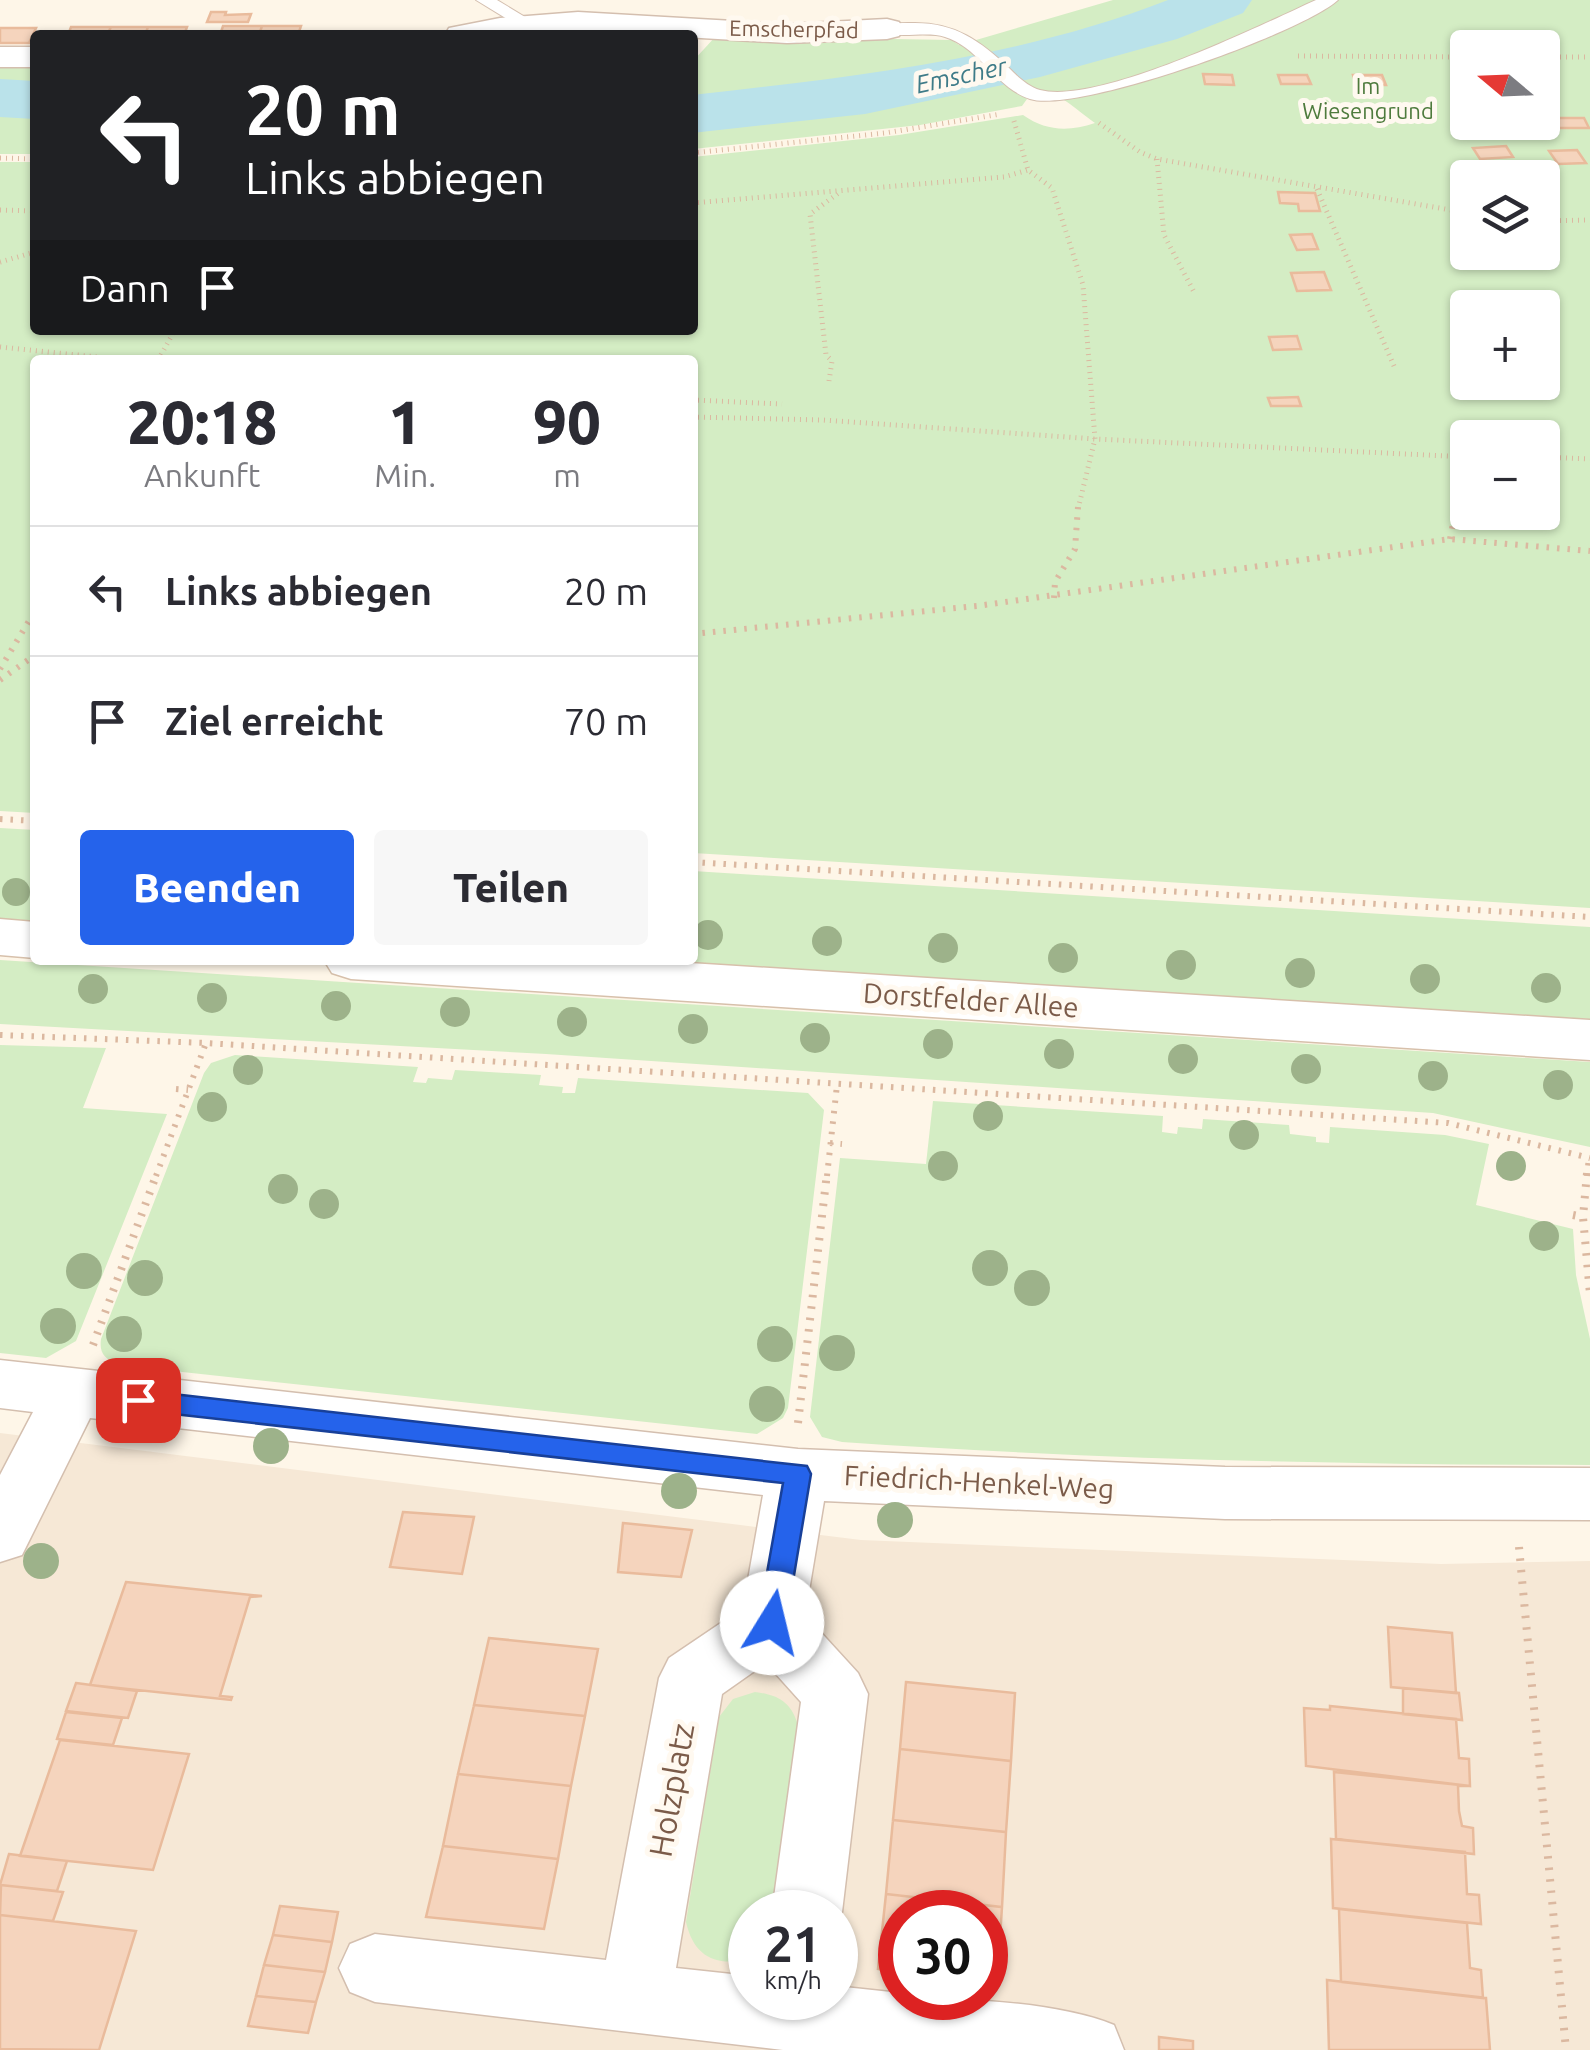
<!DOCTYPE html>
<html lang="de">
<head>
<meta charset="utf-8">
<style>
  :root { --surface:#fff; --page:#f7f7f7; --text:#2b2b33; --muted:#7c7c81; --line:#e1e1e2; --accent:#2563eb }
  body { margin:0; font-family:Ubuntu,sans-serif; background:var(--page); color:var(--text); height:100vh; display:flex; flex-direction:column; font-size:38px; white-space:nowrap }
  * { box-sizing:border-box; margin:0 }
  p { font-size:32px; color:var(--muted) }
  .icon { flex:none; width:55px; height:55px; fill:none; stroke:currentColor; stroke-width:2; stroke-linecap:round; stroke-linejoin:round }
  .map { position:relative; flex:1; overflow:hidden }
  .sheet { position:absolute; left:30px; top:355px; width:668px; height:610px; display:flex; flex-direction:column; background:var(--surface); border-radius:10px; box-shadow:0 2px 8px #0004 }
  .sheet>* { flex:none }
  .guide { position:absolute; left:30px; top:30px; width:668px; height:305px; border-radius:10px; box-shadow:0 2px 8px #0004; background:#202124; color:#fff; overflow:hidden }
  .needle { width:65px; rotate:289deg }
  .tools { position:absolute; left:1450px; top:30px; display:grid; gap:20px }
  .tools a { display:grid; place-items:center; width:110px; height:110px; border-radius:10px; background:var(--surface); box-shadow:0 2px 8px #0004; font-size:50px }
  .speed { position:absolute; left:728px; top:1890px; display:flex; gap:20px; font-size:50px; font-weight:700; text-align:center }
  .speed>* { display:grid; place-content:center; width:130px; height:130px; border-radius:50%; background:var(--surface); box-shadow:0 2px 8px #0004; line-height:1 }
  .speed small { font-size:25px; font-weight:400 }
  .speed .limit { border:15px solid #d22; background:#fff; color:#111 }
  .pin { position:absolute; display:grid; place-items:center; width:85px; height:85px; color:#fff; margin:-42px; border-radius:20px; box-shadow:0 5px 15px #0006 }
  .me { position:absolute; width:110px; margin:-55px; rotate:9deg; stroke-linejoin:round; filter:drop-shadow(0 0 8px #0008) }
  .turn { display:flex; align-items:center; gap:35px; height:210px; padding:0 50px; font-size:45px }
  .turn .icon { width:130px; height:130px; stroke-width:2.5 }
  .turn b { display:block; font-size:70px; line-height:85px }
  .then { display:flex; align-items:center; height:95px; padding:0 50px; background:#0003; gap:20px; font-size:38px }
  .eta { display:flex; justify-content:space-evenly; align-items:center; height:170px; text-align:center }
  .eta b { font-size:60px; font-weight:800; line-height:70px }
  .primary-button { display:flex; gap:20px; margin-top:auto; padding:20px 50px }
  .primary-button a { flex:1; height:115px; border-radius:10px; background:var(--accent); color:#fff; font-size:40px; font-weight:800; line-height:115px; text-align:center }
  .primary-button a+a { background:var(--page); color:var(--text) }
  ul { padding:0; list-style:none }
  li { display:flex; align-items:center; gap:30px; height:130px; padding:0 50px; border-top:2px solid var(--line) }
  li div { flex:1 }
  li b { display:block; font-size:38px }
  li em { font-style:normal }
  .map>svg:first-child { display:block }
</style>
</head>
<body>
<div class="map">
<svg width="1590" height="2050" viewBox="0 0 1590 2050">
  <rect width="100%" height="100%" fill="#fef6e8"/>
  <path fill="#f6e8d6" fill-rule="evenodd" d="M0,1433L861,1540L1441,1564L1590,1561V2050H0ZM750,1912H835V1998H750ZM900,1912H985V1998H900Z"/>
  <path fill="#d4edc4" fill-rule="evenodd" d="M1113,0H1590V908L693,853L692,360H35V813L0,811V162H35V330H692L693,157L899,135L1023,115C1046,131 1068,132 1095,123C1068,104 1056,86 1022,94L1027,99L1022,106L920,125L693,149V61L716,36L952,40L959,45ZM1468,48H1542V122H1468ZM1468,178H1542V252H1468ZM1468,308H1542V382H1468ZM1468,438H1542V512H1468Z
    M0,65H35V154H0Z
    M0,828L35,830V921L0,919Z
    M693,871L1590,927V1019L649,960H692Z
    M0,960L1590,1062V1147L1433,1113L546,1054L0,1024Z
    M0,1045L106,1048L83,1108L167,1114L76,1341L46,1358L0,1353Z
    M235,1055L418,1067L413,1082L426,1083L428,1078L452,1080L455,1070L541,1075L539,1085L563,1087L562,1093H575L578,1078L808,1093L824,1110L788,1408L783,1418L757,1434L118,1365C105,1358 99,1354 101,1339L204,1073L211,1063Z
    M933,1101L1163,1116L1162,1132L1177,1134L1178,1127L1202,1129L1203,1119L1289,1125L1290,1134L1316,1137V1142L1329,1143L1330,1127L1445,1135L1489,1144L1476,1205L1573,1229L1576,1275L1590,1339V1465C1340,1465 1091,1459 842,1442L822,1437L810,1417L840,1158L926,1164Z
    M755,1692C780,1695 792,1703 799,1728L774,1912H750V1959C716,1967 694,1957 686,1922L719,1717L733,1699Z"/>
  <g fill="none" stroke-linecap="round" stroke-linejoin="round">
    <path fill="#bae2ea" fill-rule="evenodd" d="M1168,0H1252L1243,13L1177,39L1040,77L865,114L692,133V95C852,77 1017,59 1168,0Z
      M0,79L35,81V119L0,117Z"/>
  </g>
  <path fill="#f5d4bd" stroke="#e9bb9c" stroke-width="2.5" d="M211,12H226L225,15L251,14L248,22H207Z
    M223,26H262L259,35H220Z
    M262,26H301L298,35H259Z
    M71,27H111L107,35H68Z
    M111,27H148L145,35H107Z
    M148,27H187L184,35H145Z
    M0,28H36L29,43H0Z
    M1203,74L1232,75L1234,85L1205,84Z
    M1278,75H1307L1311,84H1281Z
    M1353,75H1382L1386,85H1356Z
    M1542,118H1584L1589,128H1540L1537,122H1542Z
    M1506,146L1513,157L1480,159L1473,148Z
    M1577,150L1586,163L1558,164L1549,151Z
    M1278,192L1315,193L1320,211H1299L1298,204L1280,203Z
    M1312,234L1318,249L1297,250L1290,235Z
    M1324,272L1331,290L1297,291L1291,273Z
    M1297,336L1301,349L1273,350L1269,337Z
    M1298,397L1301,406H1271L1268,398Z
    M403,1512L474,1517L462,1574L390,1567Z
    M623,1523L692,1530L681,1577L618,1572Z
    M126,1582L262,1596L250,1597L220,1696L232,1697L231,1700L90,1685Z
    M1388,1627L1452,1633L1456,1693L1391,1687Z
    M489,1638L598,1649L585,1716L474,1705Z
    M906,1682L1015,1693L1011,1761L900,1749Z
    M76,1683L137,1691L128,1718L66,1711Z
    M1403,1688L1459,1693L1462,1720L1403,1714Z
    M474,1705L585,1716L571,1786L458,1774Z
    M1330,1706L1456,1719L1459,1758L1469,1759L1470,1786L1306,1766L1304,1708L1330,1710Z
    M66,1712L122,1718L113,1745L57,1739Z
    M60,1740L189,1754L153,1870L20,1856Z
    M900,1749L1011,1761L1006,1832L893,1820Z
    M1334,1772L1470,1786H1458L1459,1811L1462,1826L1473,1828L1474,1854L1336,1839Z
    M458,1774L571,1786L558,1859L443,1846Z
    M893,1820L1006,1832L1002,1907L886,1894Z
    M1331,1839L1465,1852L1467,1894L1479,1895L1481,1924L1333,1908Z
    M443,1846L558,1859L544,1929L426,1917Z
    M9,1854L67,1861L57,1891L0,1885Z
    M1,1885L63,1892L53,1921L0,1915Z
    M886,1894L1002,1907L997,1983L985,1981V1912H900V1972L878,1969Z
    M280,1906L338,1912L332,1942L273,1935Z
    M1339,1909L1467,1923L1470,1968L1481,1970L1483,1998L1341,1982Z
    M0,1915L136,1931L99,2050L0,2049Z
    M273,1935L332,1942L325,1972L264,1965Z
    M264,1965L325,1972L316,2002L256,1996Z
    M1327,1980L1486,1998L1490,2050H1329Z
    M256,1996L316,2002L308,2033L248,2026Z
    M1159,2037L1193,2041V2050H1159Z"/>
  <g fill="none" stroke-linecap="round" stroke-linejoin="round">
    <g stroke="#d4bfaf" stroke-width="2">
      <path id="service" d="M476,0H497L535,23L520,27Z
        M1316,0H1338C1302,33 1077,114 1030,99C996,88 980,48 945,37C925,30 894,41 878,29C888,22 902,23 915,23C956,23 980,41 1009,68C1017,76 1028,87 1040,90C1099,105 1259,26 1316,0Z"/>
    </g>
    <g stroke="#d4bfaf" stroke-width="3">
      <path id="minor" d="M578,12L787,24L887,19L899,22L903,29L899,36L887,39L787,43L617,33L445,35L449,28L500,18Z
        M0,47H35V67H0Z
        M0,1360L798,1449L1225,1467L1590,1468V1520L1225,1519L824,1501L805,1615L858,1673L868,1694L842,1912L835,1928V1912H772L801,1702L766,1663L722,1694L676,1968L750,1976V1998H835V1986L900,1993V1998C961,1998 1058,2002 1114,2025L1124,2050H783L375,2002L350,1992L339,1968L350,1944L375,1934L606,1960L659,1678L669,1658L743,1608L763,1495L90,1418L22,1555L0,1562V1475L33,1412L0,1408Z"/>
    </g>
    <g stroke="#d7c0ab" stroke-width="3">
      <path id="secondary" d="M0,919L35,922V958L0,955Z
        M324,960H642L1590,1020V1060L351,979L332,973Z"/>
    </g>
    <path stroke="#dbb8a0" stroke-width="5" stroke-dasharray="1 5" stroke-linecap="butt" d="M1298,56L1468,57
      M1542,57H1590
      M1014,121L1028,170L1052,188L1083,285L1095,439L1078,509
      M1099,123L1140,152L1157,159L1468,213
      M692,153L885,133L1001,114
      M0,158L35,159
      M1157,159L1164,235L1194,292
      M1317,189L1394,366
      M692,203L1004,177L1028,170
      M0,210L35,211
      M1542,221L1590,220
      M0,262L35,252
      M0,347L126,360
      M158,360L175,330
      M829,381L832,361L826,355L810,214L840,192
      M692,400L782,404
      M692,417L823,420L1095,439L1468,457
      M1542,457L1590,459
      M1456,509L1455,468L1460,457"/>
    <path stroke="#dbb8a0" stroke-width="6" stroke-dasharray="2.5 8" stroke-linecap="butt" d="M1450,539L1456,507
      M1054,598L1055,582L1075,549L1078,507
      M692,634L977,606L1450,539L1590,551
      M0,669L35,611
      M0,680L35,655
      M0,819L35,821
      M692,862L1590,917
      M0,1035L206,1043L1448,1123L1590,1158
      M176,1089L188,1090
      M830,1143L842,1144
      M156,1176L206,1043
      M827,1176L837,1085
      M1587,1176L1589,1157"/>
    <path stroke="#dbb8a0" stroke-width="8" stroke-dasharray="2.5 9" stroke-linecap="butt" d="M1587,1173L1583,1217L1590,1294
      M1573,1215L1583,1217
      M93,1345L157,1173
      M798,1423L827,1173
      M1519,1547L1566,2050"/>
    <use href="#service" fill="#fff" fill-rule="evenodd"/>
    <use href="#minor" fill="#fff" fill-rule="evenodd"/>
    <use href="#secondary" fill="#fff" fill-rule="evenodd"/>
  </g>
  <g fill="#9db28a">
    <circle cx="16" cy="892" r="14"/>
    <circle cx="708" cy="935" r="15"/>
    <circle cx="827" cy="941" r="15"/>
    <circle cx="943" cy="948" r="15"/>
    <circle cx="1063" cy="958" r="15"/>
    <circle cx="1181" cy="965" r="15"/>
    <circle cx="1300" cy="973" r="15"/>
    <circle cx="1425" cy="979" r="15"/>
    <circle cx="1546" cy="988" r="15"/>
    <circle cx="93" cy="989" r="15"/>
    <circle cx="212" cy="998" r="15"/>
    <circle cx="336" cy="1006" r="15"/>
    <circle cx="455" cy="1012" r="15"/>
    <circle cx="572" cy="1022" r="15"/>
    <circle cx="693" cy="1029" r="15"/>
    <circle cx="815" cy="1038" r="15"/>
    <circle cx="938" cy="1044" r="15"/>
    <circle cx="1059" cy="1054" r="15"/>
    <circle cx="1183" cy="1059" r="15"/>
    <circle cx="1306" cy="1069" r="15"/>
    <circle cx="248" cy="1070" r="15"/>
    <circle cx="1433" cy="1076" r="15"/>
    <circle cx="1558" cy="1085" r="15"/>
    <circle cx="212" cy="1107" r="15"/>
    <circle cx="988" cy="1116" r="15"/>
    <circle cx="1244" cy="1135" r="15"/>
    <circle cx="943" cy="1166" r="15"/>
    <circle cx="1511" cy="1166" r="15"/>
    <circle cx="283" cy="1189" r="15"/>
    <circle cx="324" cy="1204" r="15"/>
    <circle cx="1544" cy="1236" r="15"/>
    <circle cx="990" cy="1268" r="18"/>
    <circle cx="84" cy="1271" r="18"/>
    <circle cx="145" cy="1278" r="18"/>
    <circle cx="1032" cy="1288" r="18"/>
    <circle cx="58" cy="1326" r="18"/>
    <circle cx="124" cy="1334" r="18"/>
    <circle cx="775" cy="1344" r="18"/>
    <circle cx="837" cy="1353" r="18"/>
    <circle cx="767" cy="1404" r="18"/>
    <circle cx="271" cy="1446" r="18"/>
    <circle cx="679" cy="1491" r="18"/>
    <circle cx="895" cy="1520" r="18"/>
    <circle cx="41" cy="1561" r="18"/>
  </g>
  <path fill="#2563eb" stroke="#184099" stroke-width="2.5" d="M138,1390L807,1466L811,1474L786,1623L782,1631L772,1635L762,1631L758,1623L783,1483L138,1410L129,1407L126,1400L129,1393Z"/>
  <g text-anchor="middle" stroke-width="10" stroke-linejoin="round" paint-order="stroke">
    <g font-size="22" fill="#7b5b49" stroke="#fff9f0">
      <text transform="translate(794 29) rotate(1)" y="8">Emscherpfad</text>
    </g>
    <g font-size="22" fill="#4e7b3d" stroke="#fff9f0">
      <text x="1368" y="94">Im<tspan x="1368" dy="25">Wiesengrund</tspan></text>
    </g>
    <g font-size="25" font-style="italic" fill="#3e7b88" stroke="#fff9f0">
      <text transform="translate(961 75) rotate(-12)" y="9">Emscher</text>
    </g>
    <g font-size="28" fill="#7b5b49" stroke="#fff9f0">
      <text transform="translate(971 1000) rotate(4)" y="10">Dorstfelder Allee</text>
      <text transform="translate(979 1482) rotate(3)" y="10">Friedrich-Henkel-Weg</text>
    </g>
    <g font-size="32" fill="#7b5b49" stroke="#fff9f0">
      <text transform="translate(672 1790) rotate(-80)" y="11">Holzplatz</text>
    </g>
  </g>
</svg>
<div class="tools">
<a><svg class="needle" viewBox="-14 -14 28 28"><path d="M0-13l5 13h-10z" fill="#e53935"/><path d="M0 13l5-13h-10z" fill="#7c7c81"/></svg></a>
<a><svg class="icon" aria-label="layers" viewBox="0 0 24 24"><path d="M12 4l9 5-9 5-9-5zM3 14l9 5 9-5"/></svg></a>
<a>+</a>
<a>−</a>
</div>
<div class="speed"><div>21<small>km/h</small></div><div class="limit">30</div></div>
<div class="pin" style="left:138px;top:1400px;background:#d93025"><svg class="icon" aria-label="arrive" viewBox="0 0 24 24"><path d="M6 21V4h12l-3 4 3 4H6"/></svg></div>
<svg class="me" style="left:772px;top:1623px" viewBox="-20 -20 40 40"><circle r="19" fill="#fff"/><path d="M0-13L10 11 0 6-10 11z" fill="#2563eb"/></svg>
<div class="guide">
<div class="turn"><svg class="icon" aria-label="left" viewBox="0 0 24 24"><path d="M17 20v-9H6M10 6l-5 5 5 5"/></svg><div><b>20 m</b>Links abbiegen</div></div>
<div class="then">Dann<svg class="icon" aria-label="arrive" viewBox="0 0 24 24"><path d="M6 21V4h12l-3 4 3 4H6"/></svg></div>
</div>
<section class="sheet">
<div class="eta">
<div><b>20:18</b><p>Ankunft</p></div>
<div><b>1</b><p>Min.</p></div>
<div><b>90</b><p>m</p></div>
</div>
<ul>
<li><svg class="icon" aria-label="left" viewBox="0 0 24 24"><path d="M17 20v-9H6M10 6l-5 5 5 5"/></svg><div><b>Links abbiegen</b></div><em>20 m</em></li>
<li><svg class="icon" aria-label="arrive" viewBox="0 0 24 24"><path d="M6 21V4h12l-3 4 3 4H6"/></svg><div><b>Ziel erreicht</b></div><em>70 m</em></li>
</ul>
<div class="primary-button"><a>Beenden</a><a>Teilen</a></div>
</section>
</div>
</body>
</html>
